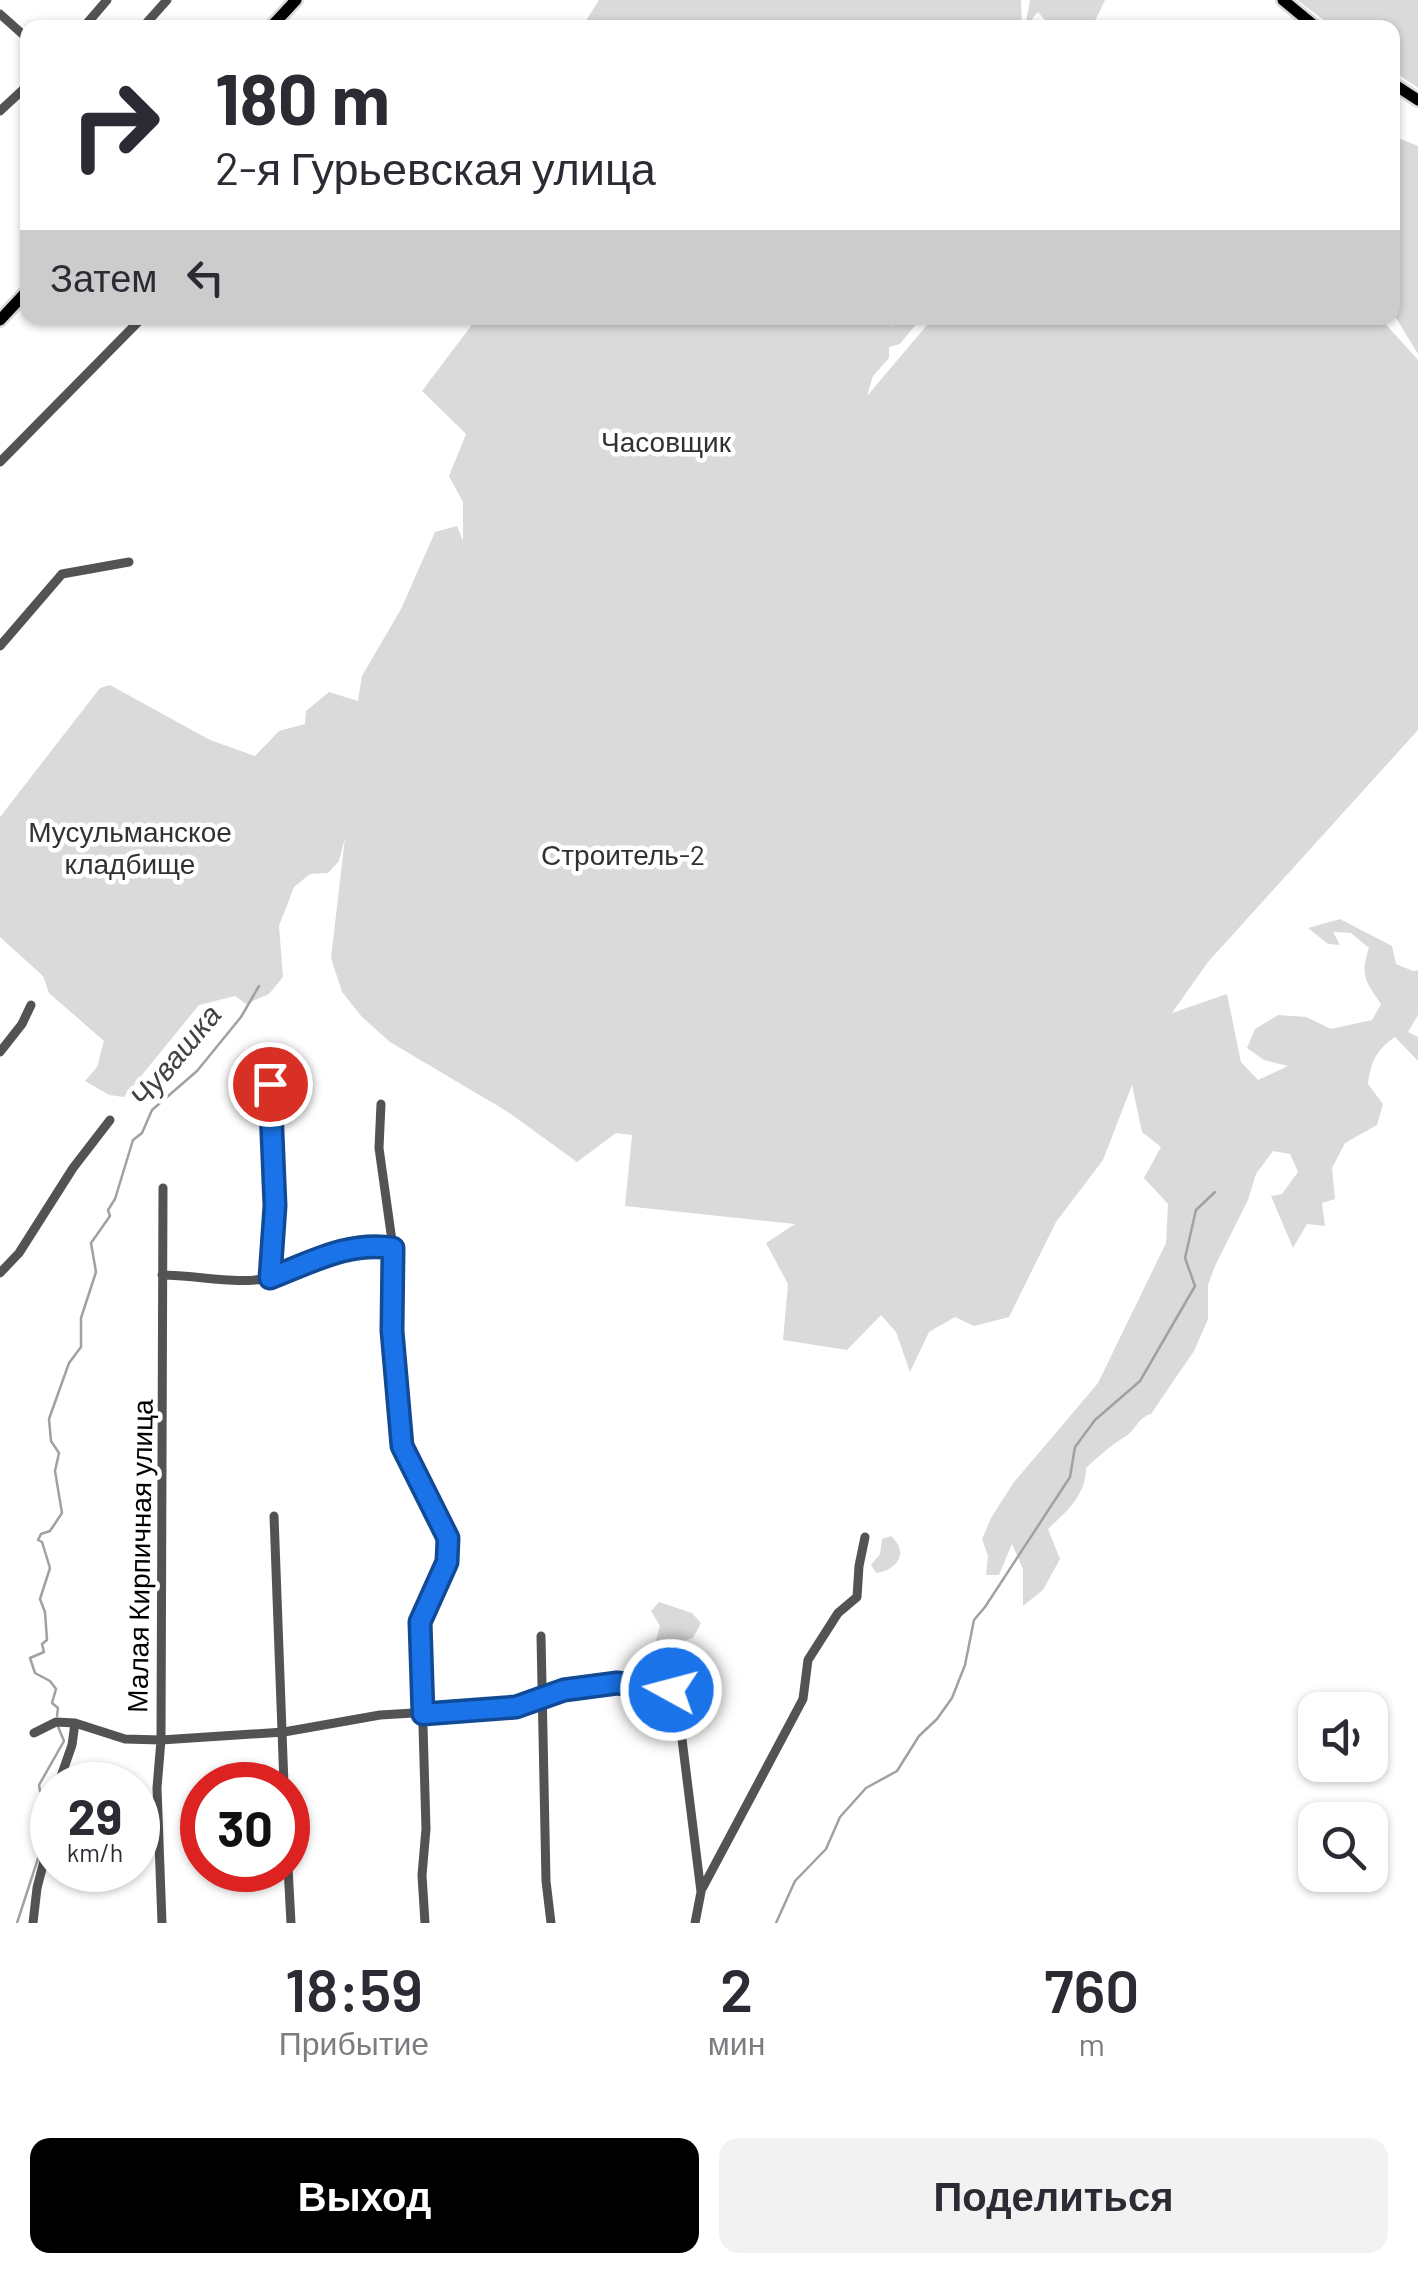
<!DOCTYPE html>
<html lang="ru">
<head>
<meta charset="utf-8">
<style>
  :root { --surface:#fff; --page:#f2f2f3; --text:#2b2b33; --muted:#7c7c81; --accent:#000 }
  body { margin:0; font-family:Barlow,sans-serif; background:var(--page); color:var(--text); height:100vh; display:flex; flex-direction:column; font-size:38px; white-space:nowrap }
  * { box-sizing:border-box; margin:0 }
  p { font-size:32px; color:var(--muted) }
  .icon { flex:none; width:55px; height:55px; fill:none; stroke:currentColor; stroke-width:2; stroke-linecap:round; stroke-linejoin:round }
  .map { position:relative; height:1923px; overflow:hidden }
  .drawer { display:flex; flex-direction:column; background:var(--surface); flex:1 }
  .drawer>* { flex:none }
  .hud { position:absolute; left:20px; top:20px; width:1380px; height:305px; border-radius:20px; box-shadow:0 2px 8px #0004; background:#fff; color:var(--text); overflow:hidden }
  .tools { position:absolute; left:1298px; top:1692px; display:grid; gap:20px }
  .tools a { display:grid; place-items:center; width:90px; height:90px; border-radius:20px; background:var(--surface); box-shadow:0 2px 8px #0004; font-size:50px }
  .speed { position:absolute; left:30px; top:1762px; display:flex; gap:20px; font-size:50px; font-weight:700; text-align:center }
  .speed>* { display:grid; place-content:center; width:130px; height:130px; border-radius:50%; background:var(--surface); box-shadow:0 2px 8px #0004; line-height:1 }
  .speed small { font-size:25px; font-weight:400 }
  .speed .limit { border:15px solid #d22; background:#fff; color:#111 }
  .pin { position:absolute; display:grid; place-items:center; width:85px; height:85px; color:#fff; margin:-42px; border:5px solid #fff; border-radius:50%; box-shadow:0 2px 10px #0007 }
  .me { position:absolute; width:110px; margin:-55px; rotate:277deg; stroke-linejoin:round; filter:drop-shadow(0 0 8px #0008) }
  .turn { display:flex; align-items:center; gap:35px; height:210px; padding:0 30px; font-size:45px }
  .turn .icon { width:130px; height:130px; stroke-width:2.5 }
  .turn b { display:block; font-size:70px; line-height:85px }
  .then { display:flex; align-items:center; height:95px; padding:0 30px; background:#0003; gap:20px; font-size:38px }
  .eta { display:flex; justify-content:space-evenly; align-items:center; height:170px; text-align:center }
  .eta b { font-size:60px; font-weight:600; line-height:70px }
  .cta { display:flex; gap:20px; margin-top:auto; padding:20px 30px }
  .cta a { flex:1; height:115px; border-radius:20px; background:var(--accent); color:#fff; font-size:40px; font-weight:600; line-height:115px; text-align:center }
  .cta a+a { background:var(--page); color:var(--text) }
  .map>svg:first-child { display:block }
</style>
</head>
<body>
<div class="map">
<svg width="1418" height="1923" viewBox="0 0 1418 1923">
  <rect width="100%" height="100%" fill="#fff"/>
  <path fill="#dadada" d="M599,0H1021L1022,27H582Z
    M1030,0H1105L1092,27H1051L1038,12L1032,19L1039,27H1025Z
    M1297,0H1418V88L1393,71L1392,28L1333,27Z
    M1393,136L1418,146V354L1393,313Z
    M477,318H894L892,327L899,318H921L900,344L889,347V358L873,376L867,396L933,318H1380L1418,360V730L1208,962L1172,1013L1227,994L1241,1062L1258,1080L1288,1066L1264,1060L1247,1048L1255,1029L1278,1015L1306,1017L1331,1029L1372,1020L1381,1004C1365,981 1360,975 1369,948L1351,933L1333,932L1340,945L1328,944L1308,928L1340,919L1392,946L1396,964L1413,971L1418,970V1015L1408,1032L1418,1037V1061L1395,1037C1377,1049 1370,1063 1368,1084L1383,1104L1377,1125L1345,1143L1332,1168L1335,1199L1322,1203L1325,1226L1307,1224L1293,1248L1271,1196L1282,1194L1298,1172L1290,1154L1273,1151L1256,1174L1248,1200L1215,1266L1208,1285V1319L1194,1351L1151,1414C1137,1418 1137,1429 1126,1436C1111,1445 1099,1456 1086,1468C1086,1495 1067,1511 1048,1529L1060,1559L1043,1590L1023,1606V1569L1012,1544L999,1575H986L988,1556L982,1539L991,1518L1014,1482L1098,1383L1166,1243L1168,1204L1144,1178L1161,1147L1142,1132L1132,1085L1103,1160L1056,1222L1009,1317L974,1326L955,1317L929,1332L910,1372L896,1332L881,1315L847,1350L783,1340L788,1284L766,1243L795,1224L625,1206L632,1135L616,1133L577,1162L508,1112L390,1042L362,1017L342,992L331,958L345,838L339,861L328,873L310,874L294,887L279,926L283,977L269,994L246,1004L235,996L199,1005L124,1097L109,1095L85,1081L97,1067L104,1041L49,993L43,976L0,937V817L100,688L110,685L210,740L255,756L279,731L305,724L306,711L329,692L358,701L362,676L401,609L435,532L457,526L463,541V502L449,476L466,434L422,391Z
    M891,1536C910,1553 897,1570 876,1573L871,1565L880,1554L882,1539Z
    M659,1602L692,1613L701,1623L693,1638L681,1642L673,1654L661,1651L655,1643L660,1626L651,1611Z"/>
  <g fill="none" stroke-linecap="round" stroke-linejoin="round">
    <path stroke="#a1a1a1" stroke-width="2.5" d="M57,1716L58,1708L52,1703L56,1689L50,1681L35,1673L30,1658L44,1652L42,1644L47,1640L45,1612L40,1599L50,1568L42,1542L38,1540L41,1534L50,1531L62,1513L55,1471L59,1453L51,1441L49,1419L69,1363L81,1347V1318L96,1272L91,1243L110,1216L108,1210L115,1199L133,1140L142,1133L152,1110L197,1071L241,1017L259,986
      M52,1805L40,1791L39,1785L64,1741L57,1724
      M17,1923L46,1834
      M776,1923L795,1881L826,1849L840,1817L866,1788L897,1771L919,1736L937,1719L952,1698L965,1665L974,1620L985,1607L1070,1477L1075,1447L1095,1420L1140,1381L1195,1286L1185,1258L1196,1210L1215,1192"/>
    <g stroke="#dbdbdb" stroke-width="16">
      <path id="major" d="M1283,0L1317,28
        M270,28L296,0
        M1392,83L1418,100
        M0,320L28,290"/>
    </g>
    <path stroke="#535353" stroke-width="9" d="M0,14L28,39
      M83,28L107,0
      M142,28L167,0
      M0,111L28,85
      M0,462L142,318
      M0,646L62,574L129,562
      M0,1052L22,1024L31,1005
      M381,1104L379,1148L393,1248L392,1331L402,1446L449,1538L447,1562L420,1622L426,1829L422,1875L425,1923
      M0,1273L19,1253L73,1168L110,1120
      M162,1275C195,1275 231,1284 264,1279C313,1271 338,1240 393,1248
      M270,1278L275,1206L270,1084
      M274,1516L284,1785
      M541,1636L546,1881L551,1923
      M34,1733L56,1722L75,1723L125,1739L161,1740L284,1732L380,1715L516,1707L564,1690L617,1683L671,1690L680,1723L701,1892L695,1923
      M58,1785L72,1745L75,1723
      M288,1867L291,1923
      M702,1889L803,1699L808,1660L838,1613L857,1597L859,1566L865,1537
      M33,1923L37,1888L52,1830
      M162,1923L157,1788L161,1740L163,1188"/>
    <use href="#major" stroke="#000" stroke-width="11"/>
  </g>
  <g fill="none" stroke-linecap="round" stroke-linejoin="round">
    <g stroke="#114b97" stroke-width="25">
      <path id="route" d="M270,1084L275,1206L270,1278C312,1262 348,1241 393,1248L392,1331L402,1446L448,1538L447,1562L420,1622L423,1714L516,1707L564,1690L617,1683L671,1690"/>
    </g>
    <use href="#route" stroke="#1a73e8" stroke-width="18"/>
  </g>
  <g text-anchor="middle" stroke-width="9" stroke-linejoin="round" paint-order="stroke">
    <g font-size="28" fill="#313131" stroke="#fff">
      <text x="666" y="452">Часовщик</text>
      <text x="130" y="842">Мусульманское<tspan x="130" dy="32">кладбище</tspan></text>
      <text x="623" y="865">Строитель-2</text>
    </g>
    <g font-size="28" fill="#000" stroke="#fff">
      <text transform="translate(140 1556) rotate(-89)" y="10">Малая Кирпичная улица</text>
    </g>
    <g font-size="30" font-style="italic" fill="#424242" stroke="#fff">
      <text transform="translate(176 1056) rotate(-50)" y="10">Чувашка</text>
    </g>
  </g>
</svg>
<div class="tools">
<a><svg class="icon" aria-label="sound" viewBox="0 0 24 24"><path d="M4 9h4l5-4v14l-5-4H4zM17 9q2 3 0 6"/></svg></a>
<a><svg class="icon" aria-label="search" viewBox="0 0 24 24"><circle cx="10" cy="10" r="6"/><path d="M15 15l6 6"/></svg></a>
</div>
<div class="speed"><div>29<small>km/h</small></div><div class="limit">30</div></div>
<div class="pin" style="left:270px;top:1084px;background:#d93025"><svg class="icon" aria-label="arrive" viewBox="0 0 24 24"><path d="M6 21V4h12l-3 4 3 4H6"/></svg></div>
<svg class="me" style="left:671px;top:1690px" viewBox="-20 -20 40 40"><circle r="17" fill="#1a73e8" stroke="#fff" stroke-width="3"/><path d="M0-11L8 9 0 5-8 9z" fill="#fff"/></svg>
<div class="hud">
<div class="turn"><svg class="icon" aria-label="right" viewBox="0 0 24 24"><path d="M7 20v-9h11M14 6l5 5-5 5"/></svg><div><b>180 m</b>2-я Гурьевская улица</div></div>
<div class="then">Затем<svg class="icon" aria-label="left" viewBox="0 0 24 24"><path d="M17 20v-9H6M10 6l-5 5 5 5"/></svg></div>
</div>
</div>
<section class="drawer">
<div class="eta">
<div><b>18:59</b><p>Прибытие</p></div>
<div><b>2</b><p>мин</p></div>
<div><b>760</b><p>m</p></div>
</div>
<div class="cta"><a>Выход</a><a>Поделиться</a></div>
</section>
</body>
</html>
